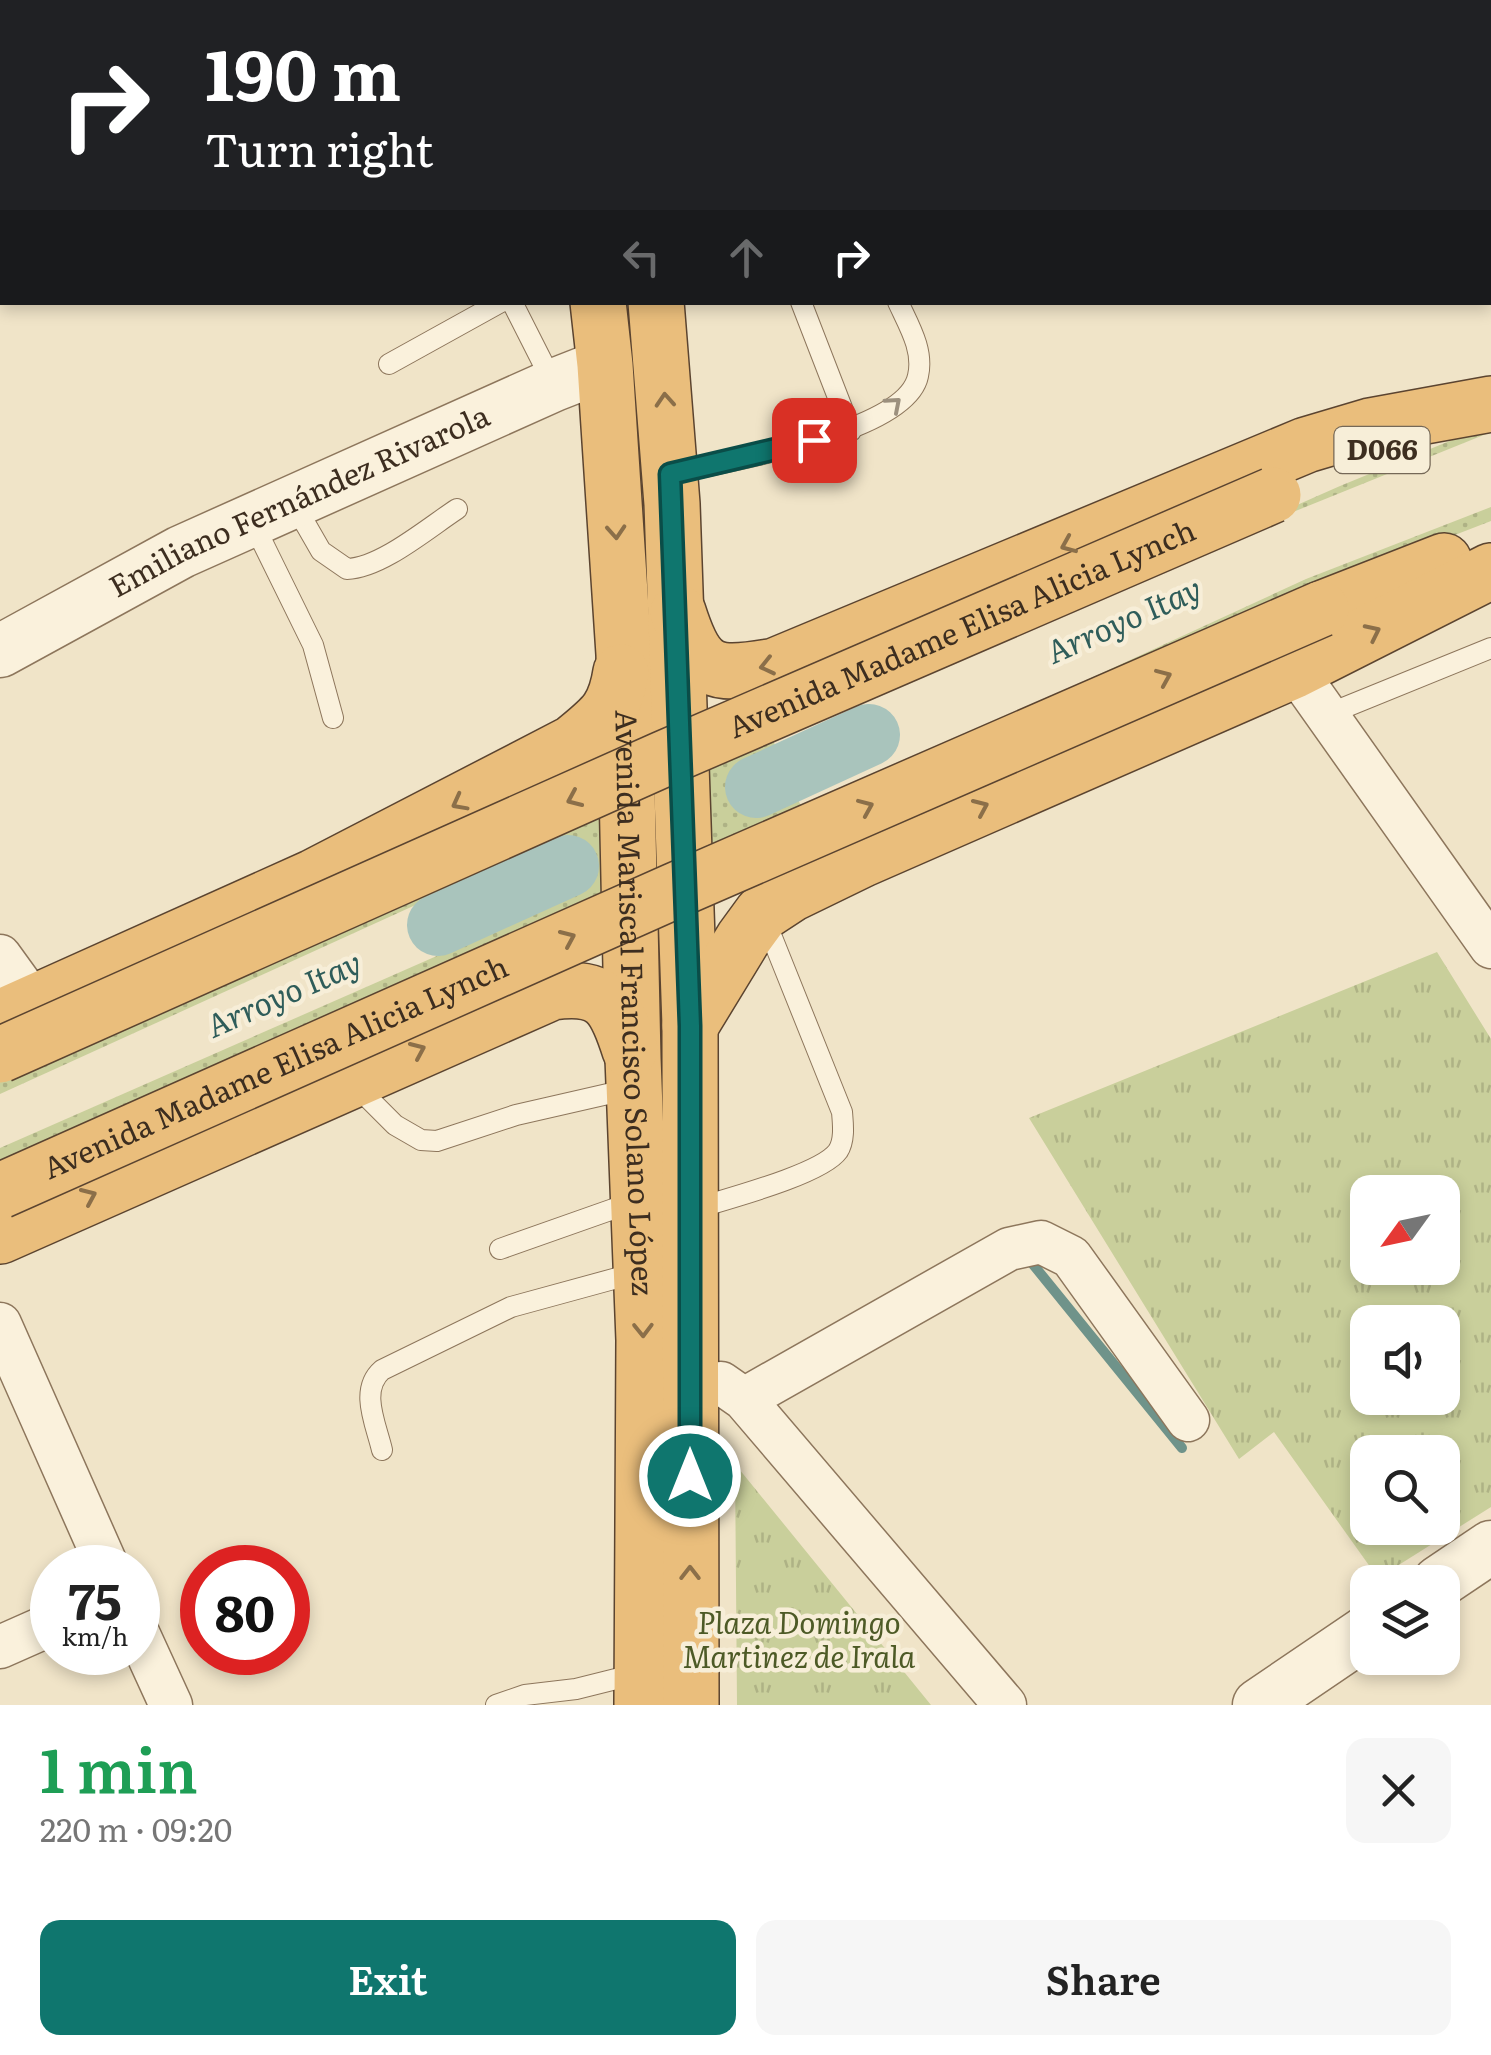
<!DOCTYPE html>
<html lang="en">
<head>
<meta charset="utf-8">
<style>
  :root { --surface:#fff; --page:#f6f6f6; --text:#222; --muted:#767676; --accent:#0f766e }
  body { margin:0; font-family:Literata,serif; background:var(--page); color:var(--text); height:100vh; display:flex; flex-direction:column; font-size:38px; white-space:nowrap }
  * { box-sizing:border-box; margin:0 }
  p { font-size:32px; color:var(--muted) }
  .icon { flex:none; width:55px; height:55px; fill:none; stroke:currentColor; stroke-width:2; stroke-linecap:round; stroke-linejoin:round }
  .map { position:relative; height:1705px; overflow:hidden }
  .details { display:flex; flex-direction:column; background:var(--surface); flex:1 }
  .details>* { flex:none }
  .top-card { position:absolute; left:0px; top:0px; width:1492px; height:305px; box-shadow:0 5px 15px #0003; background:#202124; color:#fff; overflow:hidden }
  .needle { width:65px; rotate:237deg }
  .buttons { position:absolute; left:1350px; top:1175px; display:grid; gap:20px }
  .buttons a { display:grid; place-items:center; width:110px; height:110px; border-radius:20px; background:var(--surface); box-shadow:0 5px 15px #0003; font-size:50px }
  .speed { position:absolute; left:30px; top:1545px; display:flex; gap:20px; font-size:50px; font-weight:700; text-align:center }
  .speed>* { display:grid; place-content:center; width:130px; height:130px; border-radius:50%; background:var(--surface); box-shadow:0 5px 15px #0003; line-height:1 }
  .speed small { font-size:25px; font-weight:400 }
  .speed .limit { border:15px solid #d22; background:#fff; color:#111 }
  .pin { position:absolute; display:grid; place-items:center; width:85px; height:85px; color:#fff; margin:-42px; border-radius:20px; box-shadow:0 5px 15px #0006 }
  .me { position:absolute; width:110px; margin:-55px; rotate:0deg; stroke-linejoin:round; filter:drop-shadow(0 0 8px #0008) }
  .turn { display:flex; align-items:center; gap:35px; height:210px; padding:0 40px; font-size:45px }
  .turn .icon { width:130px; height:130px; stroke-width:2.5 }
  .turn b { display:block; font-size:70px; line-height:85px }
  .lanes { display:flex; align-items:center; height:95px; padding:0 40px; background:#0003; justify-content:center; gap:50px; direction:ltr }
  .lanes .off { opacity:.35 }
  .round { display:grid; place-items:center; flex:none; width:105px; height:105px; border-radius:20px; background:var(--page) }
  .headline { display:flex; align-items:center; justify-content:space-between; height:170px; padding:0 40px }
  h1 { font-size:60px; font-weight:600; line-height:75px; color:#1e9e55 }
  .button { display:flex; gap:20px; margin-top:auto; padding:20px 40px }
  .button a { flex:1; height:115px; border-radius:20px; background:var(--accent); color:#fff; font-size:40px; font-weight:600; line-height:115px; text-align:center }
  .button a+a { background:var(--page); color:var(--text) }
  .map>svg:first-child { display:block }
</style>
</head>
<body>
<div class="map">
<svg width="1491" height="1705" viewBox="0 0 1491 1705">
  <defs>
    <pattern id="grass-dots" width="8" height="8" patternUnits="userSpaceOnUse" patternTransform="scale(2.5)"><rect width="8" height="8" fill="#c9cf9b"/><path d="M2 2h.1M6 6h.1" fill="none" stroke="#aeb285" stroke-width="1.8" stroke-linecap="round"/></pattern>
    <pattern id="park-tufts" width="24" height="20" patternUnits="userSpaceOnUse" patternTransform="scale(2.5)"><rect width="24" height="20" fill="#c9cf9b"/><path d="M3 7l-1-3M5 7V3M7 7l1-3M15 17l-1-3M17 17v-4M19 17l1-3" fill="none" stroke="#aeb285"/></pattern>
  </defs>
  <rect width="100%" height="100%" fill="#f0e4c8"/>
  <path fill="url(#grass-dots)" d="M1491,424V434L989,722L1382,544L1491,504V521L1390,560L710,849L707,766L1340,486Z
    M607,813V893L0,1163V1082Z"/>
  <path fill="url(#park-tufts)" fill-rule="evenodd" d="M1437,952L1491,1039V1507L1378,1578L1274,1432L1239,1459L1029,1118ZM1368,1192H1442V1268H1368ZM1368,1322H1442V1398H1368ZM1368,1452H1442V1528H1368Z
    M735,1464L931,1705H737Z"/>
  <path fill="#f0e4c8" d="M1491,432V507L1306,579L919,757L802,806L800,804L772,738L1152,569Z
    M510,862L517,865L523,914L521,919L0,1148V1094Z"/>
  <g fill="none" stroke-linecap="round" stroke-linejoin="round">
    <path stroke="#6f938a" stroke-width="10" d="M1027,1257L1182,1448"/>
    <path stroke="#a9c4bc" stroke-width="62" d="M756,787L869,735
      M438,925L568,866"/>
    <g stroke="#8d765c" stroke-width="22">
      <path id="service" d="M512,302L553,383
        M801,302L851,431
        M389,364L501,302
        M672,474C724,461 906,434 918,376C924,350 909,326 898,302
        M294,504L321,551L347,569C381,568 428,528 457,509
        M253,523L313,645L333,718
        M1326,715L1491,648
        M352,1082L395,1125L421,1140L437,1141L516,1115L634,1088
        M691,1210C722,1200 821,1175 838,1151C845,1140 843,1124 842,1112L765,920
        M500,1249L636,1201
        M382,1450C376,1424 359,1390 382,1370L511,1307L639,1272
        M496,1705L525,1695L576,1689L640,1673"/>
    </g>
    <g stroke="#8d765c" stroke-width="45">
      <path id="minor" d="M1295,670L1491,947
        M0,956L34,1003
        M0,1324L108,1568
        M721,1383L744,1399L1005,1705
        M744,1399L1009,1249L1041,1242L1071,1257L1188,1420
        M138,1633L171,1705
        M0,1647L52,1624"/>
    </g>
    <g stroke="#8d765c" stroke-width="55">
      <g id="tertiary">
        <path d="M1384,0L1386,2"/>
        <path d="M1490,157L1491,158"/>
        <path id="s1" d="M0,651L181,552L554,385L605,365"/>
        <path d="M1439,1582L1491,1547"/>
        <path d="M1259,1705L1368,1631"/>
      </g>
    </g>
    <g stroke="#5b4430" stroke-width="58">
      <g id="trunk">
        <path d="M524,0L525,2"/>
        <path d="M581,0L582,2"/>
        <path id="s2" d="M598,302L605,365L624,654L633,1058L644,1340L642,1705"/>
        <path d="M656,302L672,504L690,1026L691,1705"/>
        <path d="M1321,609L1444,561"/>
        <path d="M678,612C698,675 713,677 775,666L1306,445L1370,426L1491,404"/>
        <path d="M0,1018L314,877L573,743C603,718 615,711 621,672"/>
        <path d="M690,1026L743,939L762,913L791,894L863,859L1295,670L1491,571"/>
        <path d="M0,1236L552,992C605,985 615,1003 630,1050"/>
      </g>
    </g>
    <use href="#service" stroke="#faf1dc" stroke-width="20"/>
    <use href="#minor" stroke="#faf1dc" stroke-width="42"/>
    <use href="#tertiary" stroke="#faf1dc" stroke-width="52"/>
    <use href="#trunk" stroke="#eabe7c" stroke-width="55"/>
    <g stroke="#5b4430" stroke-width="58" stroke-linecap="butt">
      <g id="trunk-bridge">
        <path id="s3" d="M0,1055L663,759L1273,495"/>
        <path id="s4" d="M0,1191L674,891L1321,609"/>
      </g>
    </g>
    <use href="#trunk-bridge" stroke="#eabe7c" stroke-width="55"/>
  </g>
  <defs><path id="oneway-chevron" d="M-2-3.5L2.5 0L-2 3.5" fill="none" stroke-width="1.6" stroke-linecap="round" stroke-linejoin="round" transform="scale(2.5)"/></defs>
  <g stroke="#8b6f49">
    <use href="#oneway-chevron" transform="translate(665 400) rotate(-94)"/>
    <use href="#oneway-chevron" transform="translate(616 532) rotate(86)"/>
    <use href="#oneway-chevron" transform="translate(1068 545) rotate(157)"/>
    <use href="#oneway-chevron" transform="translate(1373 632) rotate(-26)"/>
    <use href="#oneway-chevron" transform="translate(767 666) rotate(167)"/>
    <use href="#oneway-chevron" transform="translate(1164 677) rotate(-23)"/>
    <use href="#oneway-chevron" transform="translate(574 799) rotate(156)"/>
    <use href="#oneway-chevron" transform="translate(459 803) rotate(152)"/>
    <use href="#oneway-chevron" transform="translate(866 807) rotate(-23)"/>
    <use href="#oneway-chevron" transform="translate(981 807) rotate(-24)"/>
    <use href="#oneway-chevron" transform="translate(568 938) rotate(-24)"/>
    <use href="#oneway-chevron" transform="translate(418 1050) rotate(-24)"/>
    <use href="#oneway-chevron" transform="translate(89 1196) rotate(-24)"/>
    <use href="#oneway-chevron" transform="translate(643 1330) rotate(89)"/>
    <use href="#oneway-chevron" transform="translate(690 1573) rotate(-90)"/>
  </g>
  <use stroke="#9c907e" href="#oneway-chevron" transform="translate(894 404) rotate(-41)"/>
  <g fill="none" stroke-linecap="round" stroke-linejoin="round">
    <g stroke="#0a4d48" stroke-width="25">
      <path id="route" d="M690,1476V1026L670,474L814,440"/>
    </g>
    <use href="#route" stroke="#0f766e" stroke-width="18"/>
  </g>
  <g text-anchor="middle" stroke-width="9" stroke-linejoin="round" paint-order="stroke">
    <rect fill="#f7eed8" stroke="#756857" stroke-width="2.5" x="1334.5" y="427" width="95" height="46" rx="8"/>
    <g font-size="28" font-weight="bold" fill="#3d2e20">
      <text x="1382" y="460">D066</text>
    </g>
    <g font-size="30" fill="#3d2e20" stroke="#f7eed8">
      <text dy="10" stroke="none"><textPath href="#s1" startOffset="335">Emiliano Fernández Rivarola</textPath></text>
      <text dy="10" stroke="none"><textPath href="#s3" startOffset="1052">Avenida Madame Elisa Alicia Lynch</textPath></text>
      <text dy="10" stroke="none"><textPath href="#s2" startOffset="702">Avenida Mariscal Francisco Solano López</textPath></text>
      <text dy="10" stroke="none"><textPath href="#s4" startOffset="302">Avenida Madame Elisa Alicia Lynch</textPath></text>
    </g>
    <g font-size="30" font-style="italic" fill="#4d5a26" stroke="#f7eed8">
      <text x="799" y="1634">Plaza Domingo<tspan x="799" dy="34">Martinez de Irala</tspan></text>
    </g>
    <g font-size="32" font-style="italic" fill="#2f5d5a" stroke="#f7eed8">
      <text transform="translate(1124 621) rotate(-24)" y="11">Arroyo Itay</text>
      <text transform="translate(284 995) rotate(-24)" y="11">Arroyo Itay</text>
    </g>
  </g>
</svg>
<div class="buttons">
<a><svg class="needle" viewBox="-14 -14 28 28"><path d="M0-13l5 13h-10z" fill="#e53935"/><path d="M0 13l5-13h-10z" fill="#767676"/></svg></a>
<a><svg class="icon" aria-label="sound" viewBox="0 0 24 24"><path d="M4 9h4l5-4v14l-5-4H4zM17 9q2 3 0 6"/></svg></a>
<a><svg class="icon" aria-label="search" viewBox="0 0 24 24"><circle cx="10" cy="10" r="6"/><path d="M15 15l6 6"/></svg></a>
<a><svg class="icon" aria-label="layers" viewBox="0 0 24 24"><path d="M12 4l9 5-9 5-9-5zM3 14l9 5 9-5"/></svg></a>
</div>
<div class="speed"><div>75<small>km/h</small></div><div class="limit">80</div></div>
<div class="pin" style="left:814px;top:440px;background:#d93025"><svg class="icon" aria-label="arrive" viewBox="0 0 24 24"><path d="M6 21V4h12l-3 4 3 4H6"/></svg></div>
<svg class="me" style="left:690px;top:1476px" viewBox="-20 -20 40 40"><circle r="17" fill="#0f766e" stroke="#fff" stroke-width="3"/><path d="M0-11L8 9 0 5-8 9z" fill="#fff"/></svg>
<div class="top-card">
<div class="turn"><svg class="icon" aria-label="right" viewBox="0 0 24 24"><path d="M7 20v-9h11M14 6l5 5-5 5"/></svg><div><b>190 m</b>Turn right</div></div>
<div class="lanes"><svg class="icon off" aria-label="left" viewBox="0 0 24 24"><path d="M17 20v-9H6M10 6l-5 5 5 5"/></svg><svg class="icon off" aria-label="ahead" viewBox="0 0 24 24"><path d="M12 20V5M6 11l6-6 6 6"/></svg><svg class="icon" aria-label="right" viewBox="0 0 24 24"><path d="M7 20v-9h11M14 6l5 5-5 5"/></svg></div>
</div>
</div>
<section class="details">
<div class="headline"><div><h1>1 min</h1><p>220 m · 09:20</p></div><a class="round"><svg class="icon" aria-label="close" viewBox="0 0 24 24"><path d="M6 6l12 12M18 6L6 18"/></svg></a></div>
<div class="button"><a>Exit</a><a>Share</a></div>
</section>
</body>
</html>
